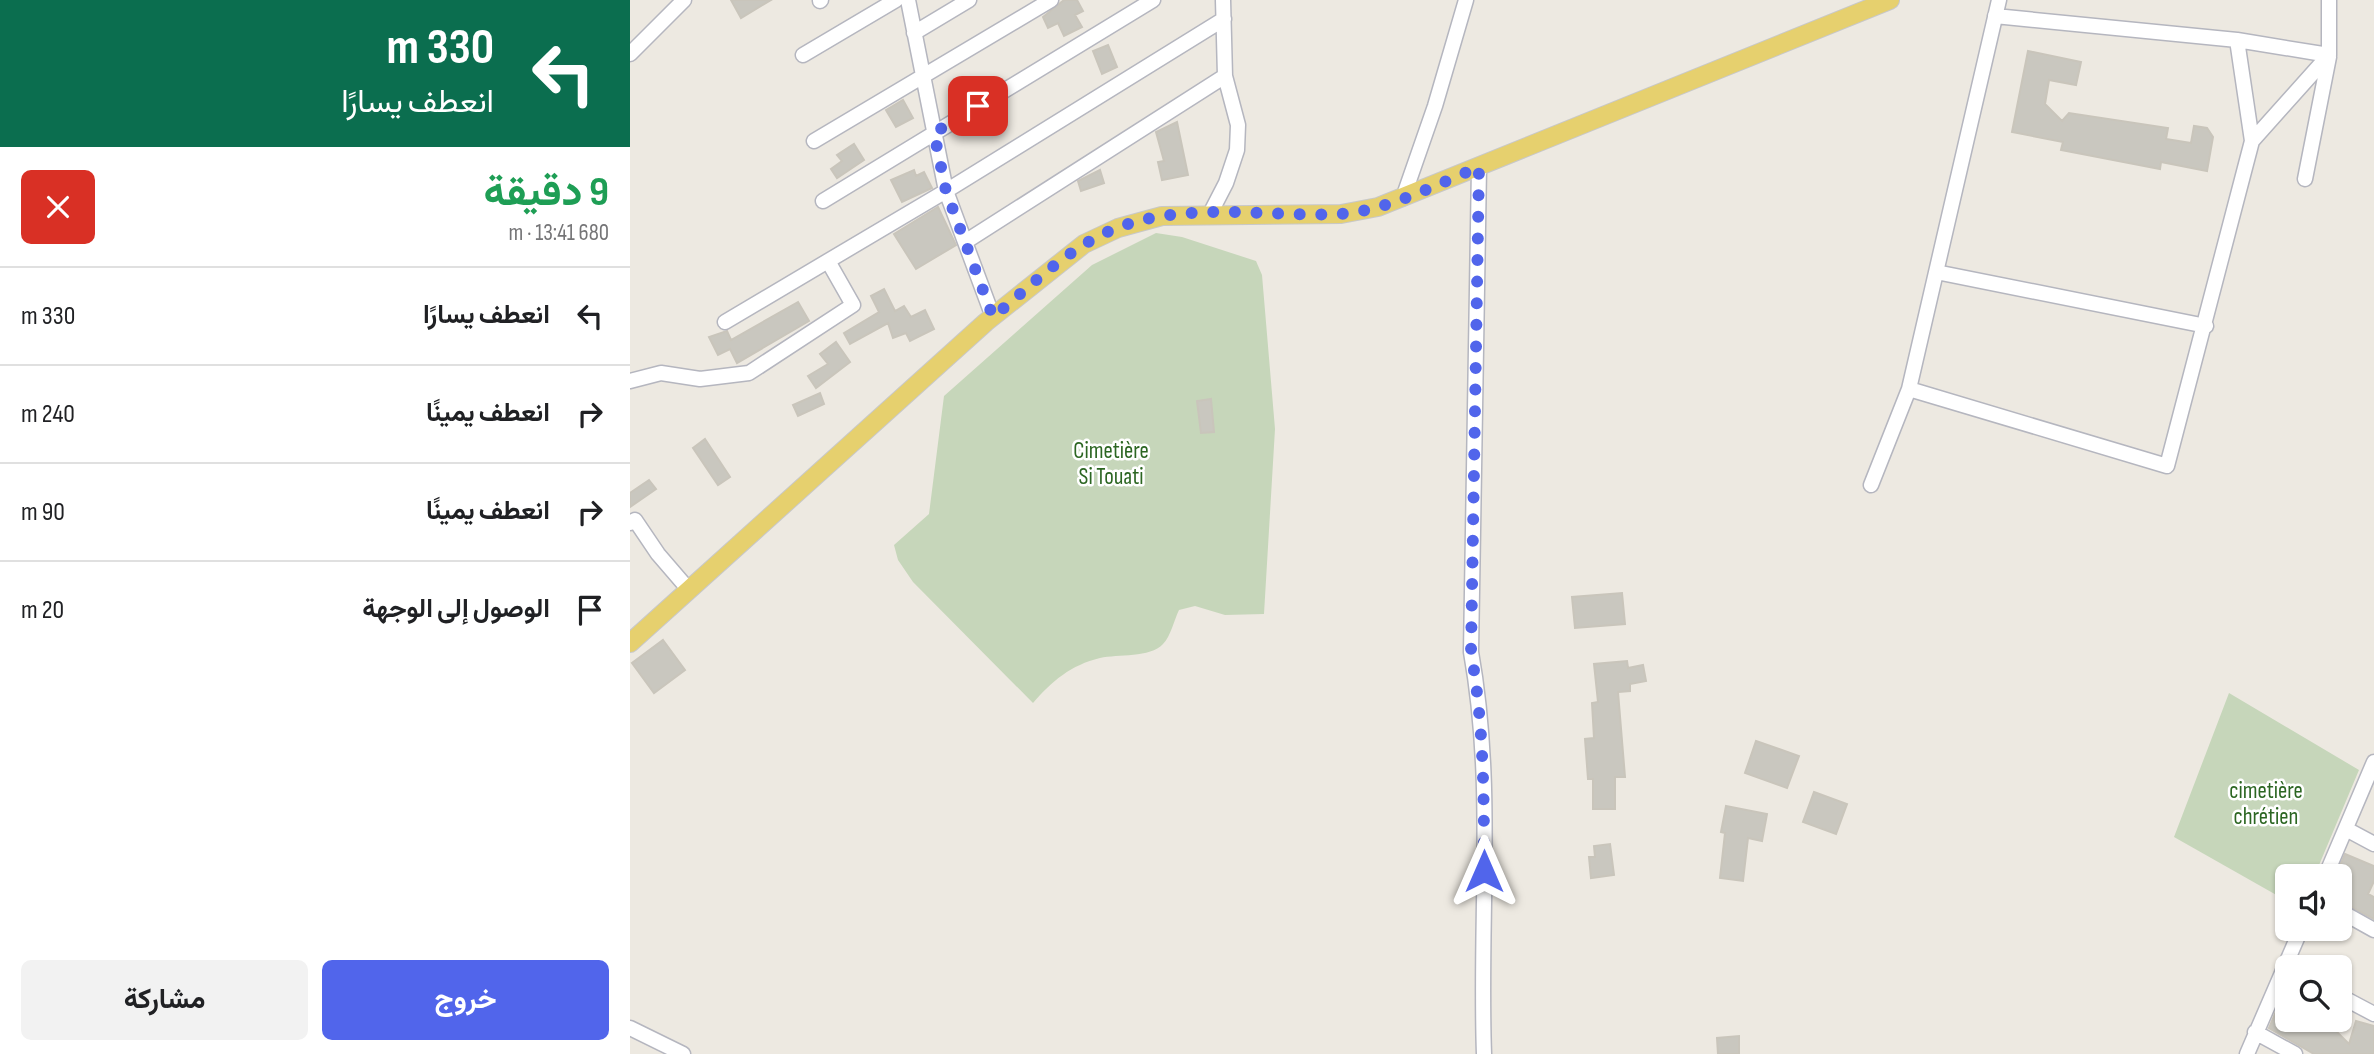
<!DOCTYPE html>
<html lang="ar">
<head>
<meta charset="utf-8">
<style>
  :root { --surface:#fff; --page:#f2f2f2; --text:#202124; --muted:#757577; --line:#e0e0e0; --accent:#5165eb }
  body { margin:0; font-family:"Sofia Sans Condensed",Vazirmatn,sans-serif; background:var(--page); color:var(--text); direction:rtl; height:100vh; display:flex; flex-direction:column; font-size:26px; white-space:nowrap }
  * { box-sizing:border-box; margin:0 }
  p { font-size:23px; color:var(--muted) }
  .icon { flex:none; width:38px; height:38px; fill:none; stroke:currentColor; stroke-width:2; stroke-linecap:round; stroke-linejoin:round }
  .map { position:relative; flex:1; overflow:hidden; direction:ltr }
  .panel { display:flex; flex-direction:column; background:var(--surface); width:630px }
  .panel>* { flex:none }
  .guide { background:#0b6e4f; color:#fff; overflow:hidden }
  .fabs { position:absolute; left:1645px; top:864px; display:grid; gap:14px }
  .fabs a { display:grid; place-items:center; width:77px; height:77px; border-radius:10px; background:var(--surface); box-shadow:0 2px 5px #0004; font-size:35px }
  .pin { position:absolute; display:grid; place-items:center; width:60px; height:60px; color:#fff; margin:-30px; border-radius:14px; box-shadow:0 4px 10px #0006 }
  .me { position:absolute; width:77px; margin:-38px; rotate:0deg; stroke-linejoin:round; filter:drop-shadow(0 0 5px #0008) }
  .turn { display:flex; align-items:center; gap:24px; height:147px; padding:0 21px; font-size:32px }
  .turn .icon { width:91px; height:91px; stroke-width:2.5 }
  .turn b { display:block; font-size:49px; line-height:60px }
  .round { display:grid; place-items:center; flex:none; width:74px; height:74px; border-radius:10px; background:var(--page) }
  .overview { display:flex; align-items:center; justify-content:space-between; height:119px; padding:0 21px }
  h1 { font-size:42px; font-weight:700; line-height:52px; color:#1e9e55 }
  .primary-button { display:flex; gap:14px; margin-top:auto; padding:14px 21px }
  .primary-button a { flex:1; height:80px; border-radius:10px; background:var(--accent); color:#fff; font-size:28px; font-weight:700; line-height:80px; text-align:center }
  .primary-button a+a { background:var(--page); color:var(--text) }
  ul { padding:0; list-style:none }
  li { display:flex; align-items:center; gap:21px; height:98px; padding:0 21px; border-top:2px solid var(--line) }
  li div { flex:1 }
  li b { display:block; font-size:26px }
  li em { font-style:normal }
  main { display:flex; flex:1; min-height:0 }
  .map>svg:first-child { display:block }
</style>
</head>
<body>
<main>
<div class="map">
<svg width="1744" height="1054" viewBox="0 0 1744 1054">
  <rect width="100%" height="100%" fill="#ede9e1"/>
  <path fill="#c6d6ba" d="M526,233L552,237L626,261L632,275L645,429L634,614L595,615L565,606L549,610C544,620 541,636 533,644C520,658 488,654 470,658C441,665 422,681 403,703L283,582L268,560L264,545L299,514L314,396L462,265Z
    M1599,693L1729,770L1684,877H1657V901L1544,837Z"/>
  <path fill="#c9c7bf" stroke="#c9c5bb" stroke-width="2" d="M101,0H141L111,18Z
    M434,0H447L453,11L445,15L452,27L434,36L428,23L418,28L413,17Z
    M478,45L487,67L472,74L463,51Z
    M1398,51L1451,62L1446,85L1419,80L1415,104L1432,121L1439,113L1538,128L1536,139L1561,143L1564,126L1577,128L1583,137L1577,171L1531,162L1530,169L1431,150L1433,142L1382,132Z
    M273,100L283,118L266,127L256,110Z
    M547,122L558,175L532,180L528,162L534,161L526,132Z
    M224,144L234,160L207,178L201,169L212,161L207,155Z
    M284,170L286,176L294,172L302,188L272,202L261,180Z
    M470,170L474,183L451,191L448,181Z
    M308,207L326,245L286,269L264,234Z
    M254,289L265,311L274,306L281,317L295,310L304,329L280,341L276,333L263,338L258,323L220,344L214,333L249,312L241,296Z
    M168,302L179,321L107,363L100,349L88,355L79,337L97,331L101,340Z
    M206,342L220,362L186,388L178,376L198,364L190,354Z
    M190,393L194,404L168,416L163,405Z
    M581,399L584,432L571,433L567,401Z
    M75,439L100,477L88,485L63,448Z
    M19,480L26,489L0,507V493Z
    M992,593L995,624L945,628L942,597Z
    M33,640L55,670L24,693L2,663Z
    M997,661L998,668L1013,665L1016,681L1000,684V691L988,692L995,777H985V809H963V779H958L955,739L964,738L962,703L968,702L964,664Z
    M1126,741L1169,756L1157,788L1115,773Z
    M1184,792L1217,804L1206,834L1173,822Z
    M1096,806L1137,814L1132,841L1118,838L1113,881L1090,878L1095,833L1091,832Z
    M980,844L984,875L961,878L959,857H965L964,846Z
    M1715,854L1744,866V881L1738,894L1744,897V919L1710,901L1720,878L1707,872Z
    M1647,1009L1657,1014V1020H1695L1719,1044L1726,1021L1744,1026V1054H1684L1639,1028Z
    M1109,1036V1054H1088L1087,1038Z"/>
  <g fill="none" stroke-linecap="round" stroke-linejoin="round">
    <g stroke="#b5b6bf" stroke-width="17">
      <path id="minor" d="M278,0L316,191L363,317
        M190,1L191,0
        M1365,16L1607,40L1699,55V0
        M284,33L339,0
        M1607,40L1622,141L1699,55
        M0,54L54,0
        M173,55L266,0
        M184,141L421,0
        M849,167L841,652C865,786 849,918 854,1054
        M1675,179L1699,57
        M773,198L805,106L836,0
        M193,201L523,0
        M580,214L596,183L607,150L608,125L595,76L593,0
        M335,242L595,76
        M1306,272L1576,326
        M95,322L316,191L594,19
        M0,381L31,373L70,379L119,373L223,305L198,261
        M1279,389L1537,466L1622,141
        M1241,485L1279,389L1369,0
        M0,523L5,520L28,554L59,590
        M1716,829L1744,844
        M1695,877L1744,762
        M1710,911L1744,930
        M1710,996L1744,1014
        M0,1028L53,1054
        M1625,1032L1665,1054
        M1617,1054L1671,929"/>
    </g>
    <g stroke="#c8c8c8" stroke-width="20">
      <path id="major" d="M0,643L356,322L454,244L488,228L532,216L711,214L748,207L1260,0"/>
    </g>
    <use href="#minor" stroke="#fff" stroke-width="14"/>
    <use href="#major" stroke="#e6d06e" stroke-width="18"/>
  </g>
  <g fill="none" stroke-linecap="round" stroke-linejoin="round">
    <path stroke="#5165eb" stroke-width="12" stroke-dasharray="0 21.6" d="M348,106L304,133L316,191L363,317C401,286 440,246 487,228C557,201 636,217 709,214C757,211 805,185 849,167L841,652C854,725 854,797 854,871"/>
  </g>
  <g text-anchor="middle" stroke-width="5" stroke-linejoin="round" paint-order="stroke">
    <g font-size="23" fill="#2c6622" stroke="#fff">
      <text x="481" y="458">Cimetière<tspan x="481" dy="26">Si Touati</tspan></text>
      <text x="1636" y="798">cimetière<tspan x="1636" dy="26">chrétien</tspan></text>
    </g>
  </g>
</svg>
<div class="fabs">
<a><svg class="icon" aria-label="sound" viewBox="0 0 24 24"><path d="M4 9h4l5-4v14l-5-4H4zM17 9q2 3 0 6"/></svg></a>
<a><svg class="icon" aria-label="search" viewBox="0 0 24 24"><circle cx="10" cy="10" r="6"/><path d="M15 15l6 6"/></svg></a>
</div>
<div class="pin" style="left:348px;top:106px;background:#d93025"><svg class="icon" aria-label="arrive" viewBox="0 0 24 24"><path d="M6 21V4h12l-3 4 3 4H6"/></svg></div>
<svg class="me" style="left:854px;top:871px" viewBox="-20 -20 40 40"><path d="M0-17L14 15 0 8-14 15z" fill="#5165eb" stroke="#fff" stroke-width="4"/></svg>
</div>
<section class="panel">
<div class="guide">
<div class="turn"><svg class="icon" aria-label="left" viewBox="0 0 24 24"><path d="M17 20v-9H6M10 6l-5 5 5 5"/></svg><div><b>330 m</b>انعطف يسارًا</div></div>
</div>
<div class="overview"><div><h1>9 دقيقة</h1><p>680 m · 13:41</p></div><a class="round" style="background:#d93025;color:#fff"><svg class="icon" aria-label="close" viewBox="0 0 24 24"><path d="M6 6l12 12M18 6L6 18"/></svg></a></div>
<ul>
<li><svg class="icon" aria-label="left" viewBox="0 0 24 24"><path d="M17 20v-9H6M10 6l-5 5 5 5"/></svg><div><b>انعطف يسارًا</b></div><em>330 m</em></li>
<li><svg class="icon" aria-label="right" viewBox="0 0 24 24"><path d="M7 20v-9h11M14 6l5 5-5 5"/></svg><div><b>انعطف يمينًا</b></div><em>240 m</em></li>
<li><svg class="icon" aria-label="right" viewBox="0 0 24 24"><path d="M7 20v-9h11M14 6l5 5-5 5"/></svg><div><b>انعطف يمينًا</b></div><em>90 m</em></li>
<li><svg class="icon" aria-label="arrive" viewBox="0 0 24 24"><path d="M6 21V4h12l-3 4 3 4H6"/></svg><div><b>الوصول إلى الوجهة</b></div><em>20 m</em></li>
</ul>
<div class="primary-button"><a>خروج</a><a>مشاركة</a></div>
</section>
</main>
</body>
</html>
